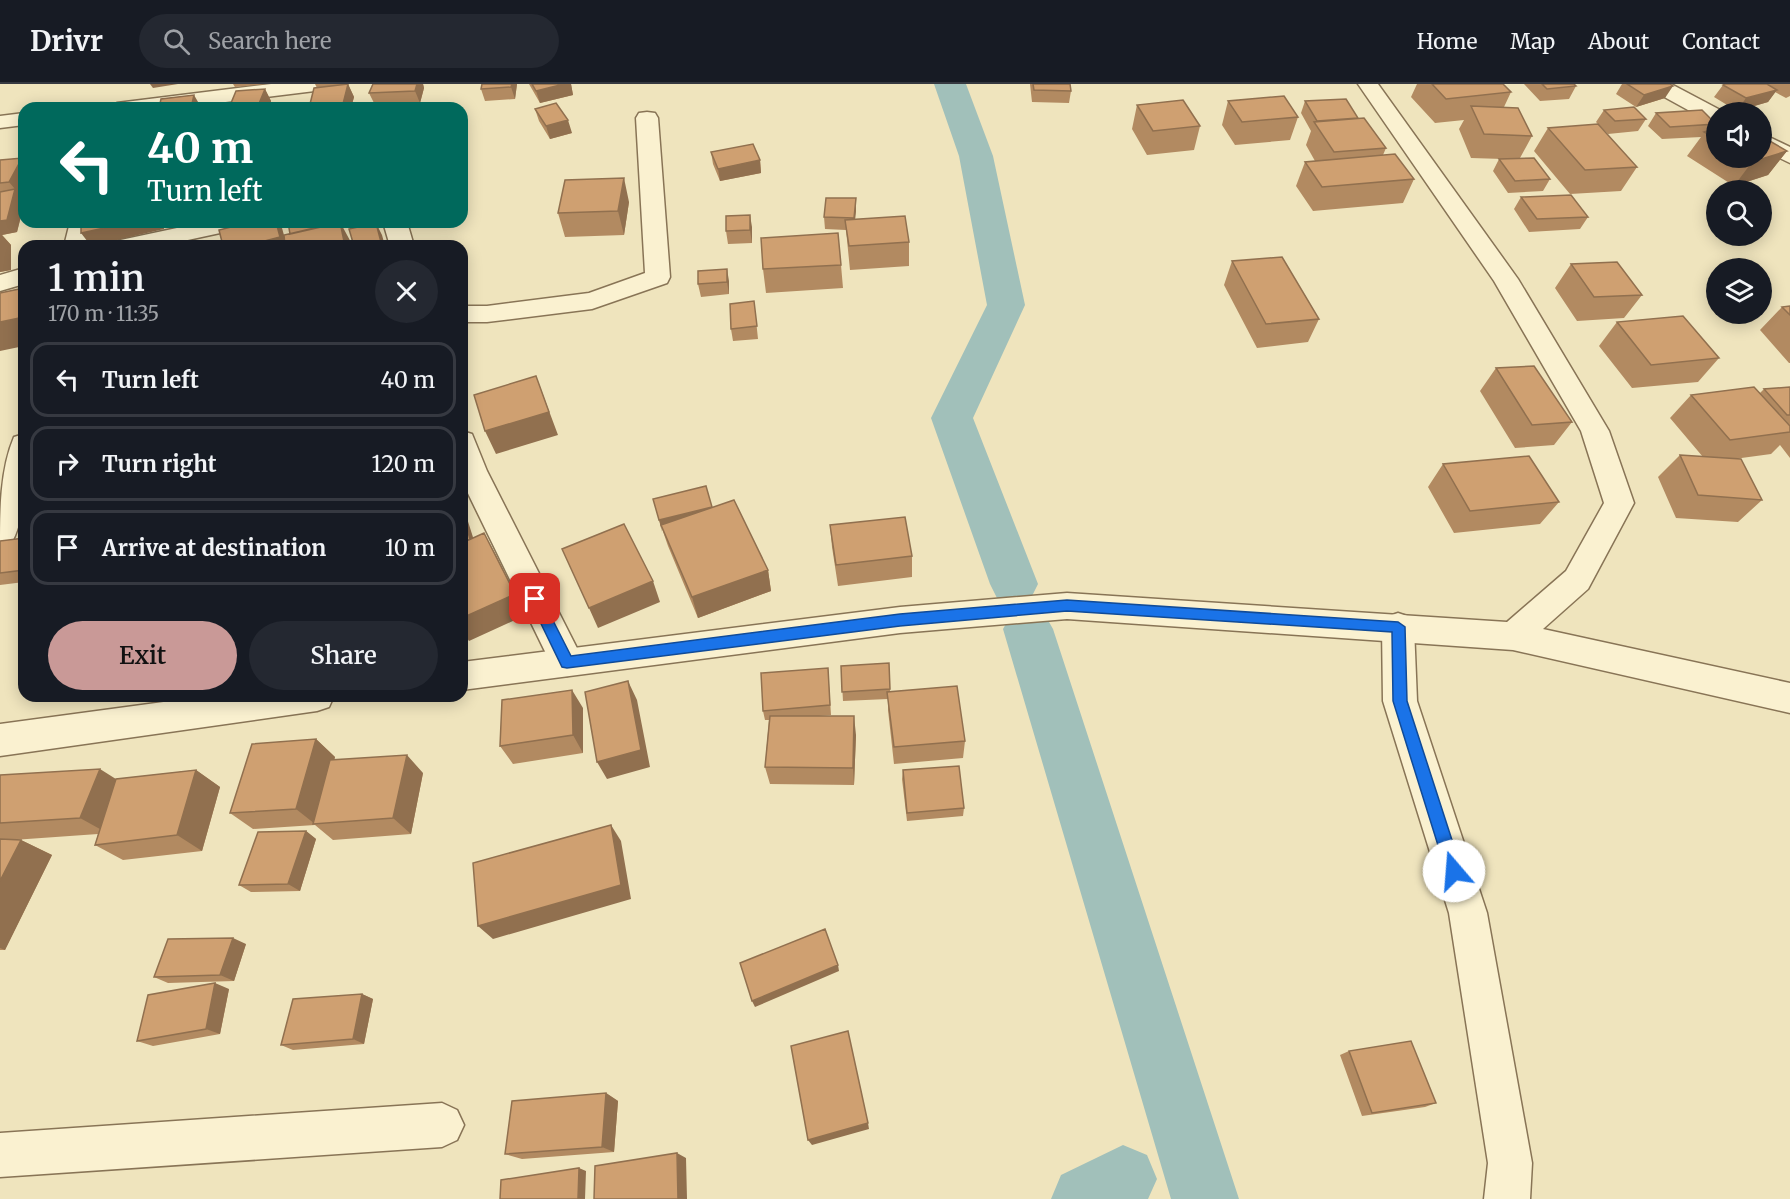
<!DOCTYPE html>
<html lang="en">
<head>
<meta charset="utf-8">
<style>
  :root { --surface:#171b24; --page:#242831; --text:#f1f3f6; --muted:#9ea1a6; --line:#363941; --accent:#c99997 }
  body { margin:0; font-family:Merriweather,serif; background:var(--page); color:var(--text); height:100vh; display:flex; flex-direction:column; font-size:22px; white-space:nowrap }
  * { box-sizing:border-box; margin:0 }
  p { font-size:20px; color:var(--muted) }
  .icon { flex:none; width:33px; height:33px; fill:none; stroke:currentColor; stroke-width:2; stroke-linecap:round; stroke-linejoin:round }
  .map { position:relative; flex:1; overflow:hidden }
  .sheet { position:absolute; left:18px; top:156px; width:450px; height:462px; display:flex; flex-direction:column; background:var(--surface); border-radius:18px; box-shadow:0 3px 15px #0003 }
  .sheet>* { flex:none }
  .hud { position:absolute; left:18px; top:18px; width:450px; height:126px; border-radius:18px; box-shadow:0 3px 15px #0003; background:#00695c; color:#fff; overflow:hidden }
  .fabs { position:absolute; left:1706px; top:18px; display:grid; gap:12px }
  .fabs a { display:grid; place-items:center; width:66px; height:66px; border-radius:50%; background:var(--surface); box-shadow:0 3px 15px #0003; font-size:30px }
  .pin { position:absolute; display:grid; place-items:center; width:51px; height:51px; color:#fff; margin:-26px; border-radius:12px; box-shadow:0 3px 9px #0006 }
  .me { position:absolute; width:66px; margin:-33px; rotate:342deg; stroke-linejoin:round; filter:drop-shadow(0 0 4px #0008) }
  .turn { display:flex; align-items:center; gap:21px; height:126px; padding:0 30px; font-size:27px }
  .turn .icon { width:78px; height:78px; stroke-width:2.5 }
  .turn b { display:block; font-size:42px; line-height:51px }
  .round { display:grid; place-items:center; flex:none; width:63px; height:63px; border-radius:32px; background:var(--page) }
  .summary { display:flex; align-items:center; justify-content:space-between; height:102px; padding:0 30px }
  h1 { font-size:36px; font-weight:600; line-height:45px }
  .button { display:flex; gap:12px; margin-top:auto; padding:12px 30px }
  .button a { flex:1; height:69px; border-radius:36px; background:var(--accent); color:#111; font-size:24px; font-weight:600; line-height:69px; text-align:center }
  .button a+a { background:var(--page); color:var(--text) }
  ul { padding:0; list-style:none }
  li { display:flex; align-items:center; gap:18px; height:75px; margin:0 12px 9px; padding:0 18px; border:3px solid var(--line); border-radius:18px }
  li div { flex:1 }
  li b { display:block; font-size:22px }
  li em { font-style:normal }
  header { display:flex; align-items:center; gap:36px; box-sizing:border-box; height:84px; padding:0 30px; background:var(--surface); border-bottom:2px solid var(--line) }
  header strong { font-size:28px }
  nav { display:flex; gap:33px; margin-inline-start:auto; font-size:21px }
  .search { width:420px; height:54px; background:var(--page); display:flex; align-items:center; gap:15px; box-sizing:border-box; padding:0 21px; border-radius:33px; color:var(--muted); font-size:22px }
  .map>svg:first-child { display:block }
</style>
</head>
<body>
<header>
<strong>Drivr</strong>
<div class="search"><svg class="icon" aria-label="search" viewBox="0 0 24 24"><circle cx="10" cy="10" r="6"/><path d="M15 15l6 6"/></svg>Search here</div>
<nav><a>Home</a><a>Map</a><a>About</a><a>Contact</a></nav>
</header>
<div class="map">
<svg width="1790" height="1115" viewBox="0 0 1790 1115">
  <rect width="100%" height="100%" fill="#efe4bd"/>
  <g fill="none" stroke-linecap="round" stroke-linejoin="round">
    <path fill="#a1c0ba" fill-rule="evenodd" d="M934,0H966L993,72L1025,221L973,334L1038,500L1031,514L1014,519L997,514L990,500L931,334L987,221L959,72Z
      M1028,525L1045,531L1053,545L1239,1115H1171L1003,545L1011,531Z
      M1123,1061L1147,1071L1157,1095L1148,1115H1051L1061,1091Z"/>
    <g stroke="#887456" stroke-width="3">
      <path id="minor" d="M271,0H333L330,4L323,6L177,24H114L117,19L125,18Z
        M1645,0H1671L1724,28H1716V38L1708,37L1648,4Z
        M647,28L655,29L658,34L670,193L667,199L592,225L487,238H462V222H487L589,209L645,189L636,34L639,29Z
        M24,29V41L0,44V32Z
        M1761,49L1790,63V79L1761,65Z
        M70,138H94L88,162H64Z
        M205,138H252L248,143L160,162H113L116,157Z
        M383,138H407L414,162H390Z
        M24,184V200L0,207V191Z
        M462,347L472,350L487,387L584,578L579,588L567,592L555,588L462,397Z
        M24,350C24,386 29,427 11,460L0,464C0,427 0,386 14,353Z
        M1398,529L1410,533L1414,543L1417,617L1487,829L1532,1079L1530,1115H1484L1488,1079L1449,829L1383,617L1382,543L1386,533Z
        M442,1019L457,1026L464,1041L457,1056L442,1063L0,1093V1049Z"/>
    </g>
    <g stroke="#887456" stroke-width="3">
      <path id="tertiary" d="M1358,0H1378L1518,195L1609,347L1634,419L1588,505L1543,545L1790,599V629L1513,566L1067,535L900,549L462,606V578L900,523L1067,509L1507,538L1566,487L1604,419L1581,347L1494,197Z
        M208,612H334L329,623L317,627L0,672V640Z"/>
    </g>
    <use href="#minor" fill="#faf1d0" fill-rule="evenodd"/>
    <use href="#tertiary" fill="#faf1d0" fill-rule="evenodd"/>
  </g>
  <path fill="#b28a61" d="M233,0H266L235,3Z
    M315,0H348L354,13L351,24H309L317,4Z
    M373,0H423L424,4L420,19L375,21L369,9Z
    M482,0H517L515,15L485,17L481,5Z
    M529,0H571L573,11L540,19Z
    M1030,0H1070L1071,7L1069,19L1032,18Z
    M1417,0H1503L1511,8L1504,23L1532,52L1520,74L1550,95L1543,107L1508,109L1493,87L1499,75H1503L1471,74L1459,45L1464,36L1435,39L1411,13Z
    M1524,0H1574L1576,2L1569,15L1540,17Z
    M1622,0H1670L1665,14L1636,23L1616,10Z
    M1725,0H1790V12L1786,14L1775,8L1768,18L1737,27L1714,13L1723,1Z
    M265,5L271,17L269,24H229Z
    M1228,17L1298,33L1290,56L1235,61L1222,41Z
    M1305,17L1358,34L1386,64L1383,71L1414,95L1403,119L1313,127L1296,102L1305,78L1315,77L1306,61L1311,47L1301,29Z
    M1137,21L1200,42L1194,66L1147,71L1132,45Z
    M535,25L572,49L550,55L539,37Z
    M1604,26L1646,35L1638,47L1608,50L1596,38Z
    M1656,29L1716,39L1713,45L1716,44V74H1761L1787,67L1768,91L1734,102L1687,72L1701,53L1662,55L1648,42Z
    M1548,44L1637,83L1621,107L1570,110L1534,67Z
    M711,68L760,76L761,89L720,97L713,80Z
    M22,74L24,77V100L19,110L24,117V120L17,148L2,151L11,161V186L0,188V76Z
    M1521,113L1588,133L1580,145L1529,148L1514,125Z
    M856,114L855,135L909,158V182L850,186L846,146L825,145L824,133Z
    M629,118L624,151L565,153L558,129Z
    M752,143V159L728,160L726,147Z
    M1232,177L1319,235L1308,258L1257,264L1224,201Z
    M1571,180L1642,211L1624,234L1577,237L1555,204Z
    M841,181L843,204L766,209L763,185Z
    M729,197V210L701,213L698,200Z
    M754,217L758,255L733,257L731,245Z
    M1790,222V279H1789L1760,246L1782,223Z
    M1617,238L1719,274L1698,298L1632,304L1599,262Z
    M1496,284L1572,338L1554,361L1515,364L1480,307Z
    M1790,303V374L1780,361L1771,370L1734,375L1762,416L1738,438L1676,434L1658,393L1680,371L1703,373L1670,334L1691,311L1760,309L1764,305Z
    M1443,380L1559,418L1540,440L1454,449L1428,403Z
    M712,424L768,486L771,507L698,534L668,462L659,436Z
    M830,441L912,472V493L838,502L832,463Z
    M24,454V498L0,501V457Z
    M889,579L890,607L965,657L963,674L894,680L888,626V615L843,617L841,582Z
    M828,584L831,631L819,632L856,651L854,701L770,700L765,683L769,636H765L763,627Z
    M583,624V669L513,680L500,662Z
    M316,655L335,673L334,676L423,689L411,750L333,756L315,741L253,745L230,729Z
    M196,686L220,703L202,767L123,776L95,761L98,750L13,756H21L52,771L5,866H0V691L116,695Z
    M903,686L964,724L963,732L907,737L902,695Z
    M306,747L316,755L300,807L251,808L239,801Z
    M246,860L234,897L168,899L154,893Z
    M229,905L220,950L153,962L137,957Z
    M362,910L373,915L364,960L293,966L281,961Z
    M1349,967L1436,1019L1425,1023L1362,1032L1340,971Z
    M606,1009L618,1017L614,1068L522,1075L505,1070Z"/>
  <path fill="#91704f" d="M150,0H178L153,4Z
    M348,0L354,13L351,24H345L343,20Z
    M417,0H423L424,4L420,19L415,7Z
    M512,0H517L515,15L511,3Z
    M564,0H571L573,11L540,19L536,7Z
    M1673,2L1665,14L1636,23L1644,11Z
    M265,5L271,17L269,24H259L258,22Z
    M1777,6L1768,18L1737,27L1746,14Z
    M194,11L201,23V24H191Z
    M568,36L572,49L550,55L546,42Z
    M1787,67L1768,91L1734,102L1752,78Z
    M22,74L24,77V100L19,110L24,117V120L17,148L2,151L11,161V186L0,188V137L15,105L9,98Z
    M760,76L761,89L720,97L718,85Z
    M624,94L629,118L624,151L618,127Z
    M856,114V127L854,146V134Z
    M750,131L752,143V159L750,146Z
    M132,138H163L164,145L91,162L81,149Z
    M276,138H278L282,144L287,162H245Z
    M340,138L353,162H345Z
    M376,139L382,151L385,162H382Z
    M727,185L729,197V210L727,198Z
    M24,233V262L0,267V238Z
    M536,292L558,351L496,370L485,347Z
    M462,422L465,428L478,469L462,474Z
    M712,423L714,434L661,441L662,448L659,436Z
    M484,449L496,471L526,531L469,557L462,547V534Z
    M768,486L771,507L698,534L692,513Z
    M653,497L660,518L598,544L589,524Z
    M628,597L637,616L650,683L607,695L597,678Z
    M572,606L583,624V669L573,651Z
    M854,632L856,651L854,701L853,684Z
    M316,655L335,673L317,739L315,740L296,725Z
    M407,671L423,689L411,750L393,734Z
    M100,685L127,702L109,750L80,734Z
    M196,686L220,703L202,767L177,751Z
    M611,741L621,757L631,815L493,855L478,842Z
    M306,747L316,755L300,807L288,800Z
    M21,756L52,771L5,866L0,864V797Z
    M233,854L246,860L234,897L220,891Z
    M838,881L839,887L755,923L752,917Z
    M215,899L229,905L220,950L206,945Z
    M362,910L373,915L364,960L353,955Z
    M606,1009L618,1017L614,1068L602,1063Z
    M868,1039L869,1045L812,1061L808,1056Z
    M677,1069L686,1074L687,1115H678Z
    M579,1084L586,1087L585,1115H578Z"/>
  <path fill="#cfa071" stroke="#91704f" stroke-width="1.5" d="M348,0L343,20L309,24L314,4Z
    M373,0H417L415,7L369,9Z
    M482,0H512L511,3L481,5Z
    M532,0H564L536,7Z
    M1033,0H1070L1071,7L1034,6Z
    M1432,0H1503L1511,8L1446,15Z
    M1542,0H1574L1576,2L1547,5Z
    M1627,0H1670L1673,2L1644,11Z
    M1725,0H1767L1777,6L1746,14L1723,1Z
    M265,5L258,22L229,24L236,7Z
    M194,11L191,24H159L161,15Z
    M1284,12L1298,33L1242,38L1228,17Z
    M1346,15L1358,34L1317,37L1305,17Z
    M1183,16L1200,42L1153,47L1137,21Z
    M556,19L568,36L546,42L535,25Z
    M153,20L152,24H116H117Z
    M420,22V24H401Z
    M1471,22L1518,24L1532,52L1484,50Z
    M1634,23L1646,35L1615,37L1604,26Z
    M1702,26L1716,40L1670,43L1656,29Z
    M1364,34L1386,64L1334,68L1314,38Z
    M1598,40L1637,83L1585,86L1548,44Z
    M1716,44V55L1704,48Z
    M1761,52L1787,67L1752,78L1745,74H1761Z
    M753,60L760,76L718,85L711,68Z
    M1395,70L1414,95L1322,103L1305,78Z
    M22,74L9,98L0,99V76Z
    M1534,74L1550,95L1515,97L1499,75Z
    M624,94L618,127L558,129L565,96Z
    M15,105L7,136L0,137V108Z
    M1571,111L1588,133L1537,135L1521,113Z
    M826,114H856L854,134L824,133Z
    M750,131V146L726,147V132Z
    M905,132L909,158L849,162L845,136Z
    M81,138H132L81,149Z
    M251,138H276L280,153L245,162H223L219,146Z
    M288,138H329L330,141L290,150Z
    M340,138L345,162H285L284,151Z
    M376,139L382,162H354L349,145Z
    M838,149L841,181L763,185L761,154Z
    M179,159V162H162Z
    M1282,173L1319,235L1266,240L1232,177Z
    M1617,178L1642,211L1594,213L1571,180Z
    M727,185V198L698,200V187Z
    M24,204V233L0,238V209Z
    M754,217L757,242L731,245L730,220Z
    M1790,222V231L1782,223Z
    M1683,232L1719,274L1651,281L1617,238Z
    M1534,282L1572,338L1532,341L1496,284Z
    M536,292L549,328L485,347L474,311Z
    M1754,303L1790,342V348L1730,356L1691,311Z
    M1790,303V331H1787L1764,305Z
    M1680,371L1741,375L1762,416L1698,411Z
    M1529,372L1559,418L1470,427L1443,380Z
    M706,402L712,423L659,436L653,415Z
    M734,416L768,486L692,513L661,441Z
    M462,428L470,455L462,459Z
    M905,433L912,472L836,481L830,441Z
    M624,440L653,497L589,524L562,465Z
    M484,449L515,510L462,534V459Z
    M24,454V486L0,489V457Z
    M889,579L890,605L842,608L841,582Z
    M828,584L830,621L763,627L761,589Z
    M628,597L641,666L597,678L585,608Z
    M957,602L965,657L894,663L887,608Z
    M572,606L573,651L500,662L502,616Z
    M770,632H854L853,684L765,683Z
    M316,655L296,725L230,729L252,660Z
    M407,671L393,734L313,740L330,676Z
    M959,682L964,724L907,729L903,686Z
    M100,685L80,734L0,739V691Z
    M196,686L177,751L95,761L116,695Z
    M611,741L621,801L478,842L473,779Z
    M306,747L288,800L239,801L258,748Z
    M0,755L21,756L0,797Z
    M825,845L838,881L752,917L740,879Z
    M233,854L220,891L154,893L168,855Z
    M215,899L206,945L137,957L148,911Z
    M362,910L353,955L281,961L293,915Z
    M848,947L868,1039L808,1056L791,962Z
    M1411,957L1436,1019L1372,1029L1349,967Z
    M606,1009L602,1063L505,1070L512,1017Z
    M677,1069L678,1115H594L595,1082Z
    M579,1084L578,1115H500L501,1096Z"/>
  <path fill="#1a73e8" stroke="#114b97" stroke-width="1.5" d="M535,509L540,511L571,572L900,530L1067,516L1398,538L1405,543L1407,617L1462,787L1460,792L1454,794L1449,792L1446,787L1393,617L1392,548L1067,527L900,542L567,584L562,583L529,515Z"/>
</svg>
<div class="fabs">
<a><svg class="icon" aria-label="sound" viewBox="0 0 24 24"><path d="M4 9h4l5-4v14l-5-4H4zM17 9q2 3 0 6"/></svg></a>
<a><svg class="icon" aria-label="search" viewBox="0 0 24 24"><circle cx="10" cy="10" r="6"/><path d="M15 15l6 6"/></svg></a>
<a><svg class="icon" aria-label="layers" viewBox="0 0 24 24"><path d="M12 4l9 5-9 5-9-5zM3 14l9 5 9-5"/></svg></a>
</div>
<div class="pin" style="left:535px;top:515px;background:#d93025"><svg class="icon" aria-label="arrive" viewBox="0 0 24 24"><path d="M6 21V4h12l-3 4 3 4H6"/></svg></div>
<svg class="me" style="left:1454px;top:787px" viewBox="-20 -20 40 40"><circle r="19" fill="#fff"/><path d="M0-13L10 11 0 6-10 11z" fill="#1a73e8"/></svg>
<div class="hud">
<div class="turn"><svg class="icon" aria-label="left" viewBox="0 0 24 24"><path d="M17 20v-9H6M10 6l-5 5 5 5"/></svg><div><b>40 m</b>Turn left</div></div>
</div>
<section class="sheet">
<div class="summary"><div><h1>1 min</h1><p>170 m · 11:35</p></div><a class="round"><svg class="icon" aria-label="close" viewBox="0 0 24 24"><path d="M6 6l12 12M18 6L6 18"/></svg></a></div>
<ul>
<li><svg class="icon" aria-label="left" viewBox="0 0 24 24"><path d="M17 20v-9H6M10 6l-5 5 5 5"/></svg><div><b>Turn left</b></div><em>40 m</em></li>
<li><svg class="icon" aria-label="right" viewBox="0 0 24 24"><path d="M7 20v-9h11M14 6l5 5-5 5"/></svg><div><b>Turn right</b></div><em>120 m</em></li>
<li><svg class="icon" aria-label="arrive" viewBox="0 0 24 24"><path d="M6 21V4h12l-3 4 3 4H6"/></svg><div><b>Arrive at destination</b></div><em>10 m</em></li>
</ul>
<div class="button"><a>Exit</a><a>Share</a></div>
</section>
</div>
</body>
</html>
